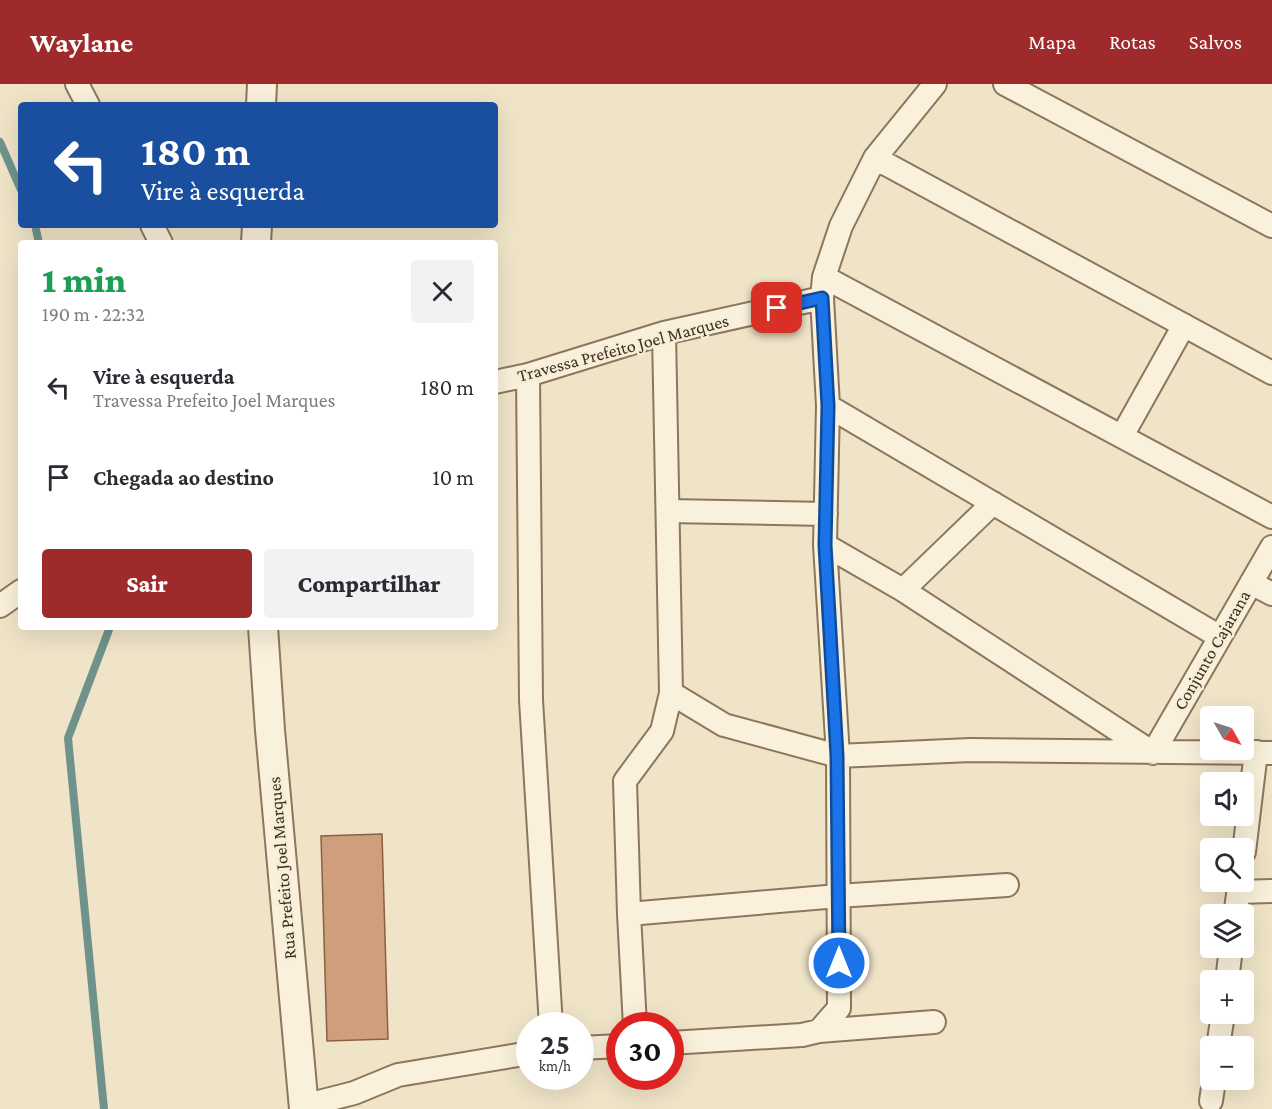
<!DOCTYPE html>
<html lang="pt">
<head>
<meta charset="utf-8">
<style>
  :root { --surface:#fff; --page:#f2f2f3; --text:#2b2b33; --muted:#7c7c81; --accent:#9e2a2b }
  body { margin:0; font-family:"Crimson Pro",serif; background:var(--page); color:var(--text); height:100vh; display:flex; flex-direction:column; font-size:22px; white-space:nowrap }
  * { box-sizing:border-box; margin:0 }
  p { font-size:20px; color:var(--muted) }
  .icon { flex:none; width:33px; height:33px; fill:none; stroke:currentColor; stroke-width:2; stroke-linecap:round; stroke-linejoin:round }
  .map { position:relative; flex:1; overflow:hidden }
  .sheet { position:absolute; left:18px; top:156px; width:480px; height:390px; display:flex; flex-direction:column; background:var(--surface); border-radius:6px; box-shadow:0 6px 24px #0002 }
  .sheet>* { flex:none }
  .banner { position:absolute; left:18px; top:18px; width:480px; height:126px; border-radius:6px; box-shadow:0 6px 24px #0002; background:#1a4fa0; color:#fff; overflow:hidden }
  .needle { width:39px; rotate:129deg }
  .buttons { position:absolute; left:1200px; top:622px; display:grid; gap:12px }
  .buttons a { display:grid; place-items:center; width:54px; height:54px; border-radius:6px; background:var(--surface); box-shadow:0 6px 24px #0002; font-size:30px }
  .speed { position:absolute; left:516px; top:928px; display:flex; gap:12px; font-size:30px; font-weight:700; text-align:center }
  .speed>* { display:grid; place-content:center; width:78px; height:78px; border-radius:50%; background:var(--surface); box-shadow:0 6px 24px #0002; line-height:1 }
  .speed small { font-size:15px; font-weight:400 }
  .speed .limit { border:9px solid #d22; background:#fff; color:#111 }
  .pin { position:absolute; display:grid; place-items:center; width:51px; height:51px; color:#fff; margin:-26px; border-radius:12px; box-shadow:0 3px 9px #0006 }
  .me { position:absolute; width:66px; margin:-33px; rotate:0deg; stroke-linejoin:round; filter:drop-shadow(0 0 4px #0008) }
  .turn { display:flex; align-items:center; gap:21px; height:126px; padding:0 24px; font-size:27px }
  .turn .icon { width:78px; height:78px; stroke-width:2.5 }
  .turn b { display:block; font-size:42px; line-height:51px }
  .round { display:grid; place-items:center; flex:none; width:63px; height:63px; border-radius:6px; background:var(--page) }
  .headline { display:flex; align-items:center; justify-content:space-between; height:102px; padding:0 24px }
  h1 { font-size:36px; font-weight:800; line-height:45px; color:#1e9e55 }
  .button { display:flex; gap:12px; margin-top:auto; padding:12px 24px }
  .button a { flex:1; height:69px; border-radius:6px; background:var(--accent); color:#fff; font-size:24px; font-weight:800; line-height:69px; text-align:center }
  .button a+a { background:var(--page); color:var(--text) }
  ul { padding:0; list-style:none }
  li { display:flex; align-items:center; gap:18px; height:90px; padding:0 24px }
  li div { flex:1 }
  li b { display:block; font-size:22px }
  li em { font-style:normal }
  header { display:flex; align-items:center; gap:36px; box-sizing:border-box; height:84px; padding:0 30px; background:var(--accent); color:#fff }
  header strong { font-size:28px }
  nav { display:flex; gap:33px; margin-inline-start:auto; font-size:21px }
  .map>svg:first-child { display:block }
</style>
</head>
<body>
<header>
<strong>Waylane</strong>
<nav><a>Mapa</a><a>Rotas</a><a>Salvos</a></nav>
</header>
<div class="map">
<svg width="1272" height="1025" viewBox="0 0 1272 1025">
  <rect width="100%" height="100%" fill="#f0e4c8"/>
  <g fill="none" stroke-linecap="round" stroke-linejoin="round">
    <path stroke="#6f938a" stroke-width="8" d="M0,58L21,106
      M35,141L39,159
      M104,1025L68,654L110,543"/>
  </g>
  <path fill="#cf9f7d" stroke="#8d5f41" stroke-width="1.5" d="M382,750L388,955L327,957L321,752Z"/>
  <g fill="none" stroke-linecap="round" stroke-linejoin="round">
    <g stroke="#8d765c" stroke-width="26">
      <path id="minor" d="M77,0L88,21
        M1005,0L1272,142
        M875,74L1272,289
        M152,141L161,159
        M824,193L1272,433
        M664,249L671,609L724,641L838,672L970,666L1272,669
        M528,291L531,616L551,942
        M495,298L528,291L664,249L822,214
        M828,322L1220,553
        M1122,352L1184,241
        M668,427L826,430
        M825,461L903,506L1153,669L1272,463
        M1251,499L1272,510
        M903,506L993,419
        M0,522L21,507
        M1244,768L1256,668
        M1238,808L1272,807
        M629,830L838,812L1007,801
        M1235,831L1240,798
        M1227,897L1231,864
        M635,942L629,830L625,697L662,647L671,609
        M819,947L839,924L838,672L825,461L828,322L822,214L824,193L841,142L875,74L935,0
        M670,959L802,951L819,947L934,938
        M1218,963L1223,930
        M580,964L620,962
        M1211,1017L1214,996
        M303,1022L354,1009L398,991L530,969"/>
    </g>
    <g stroke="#8d765c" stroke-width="32">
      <path id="tertiary" d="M261,21L262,0
        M256,159L257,141
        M263,543L270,646L304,1025"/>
    </g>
    <use href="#minor" stroke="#faf1dc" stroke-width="22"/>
    <use href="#tertiary" stroke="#faf1dc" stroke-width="28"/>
  </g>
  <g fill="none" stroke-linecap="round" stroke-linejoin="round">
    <g stroke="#114b97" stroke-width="15">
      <path id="route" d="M777,224L822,214L828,322L825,461L837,672L839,879"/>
    </g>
    <use href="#route" stroke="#1a73e8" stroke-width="10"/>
  </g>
  <g text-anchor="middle" stroke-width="5" stroke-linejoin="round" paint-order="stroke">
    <g font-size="18" fill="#3d2e20" stroke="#f7eed8">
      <text transform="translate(623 264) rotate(-15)" y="6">Travessa Prefeito Joel Marques</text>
      <text transform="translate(1212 566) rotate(-60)" y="6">Conjunto Cajarana</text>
      <text transform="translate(282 784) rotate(-95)" y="6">Rua Prefeito Joel Marques</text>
    </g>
  </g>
</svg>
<div class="buttons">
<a><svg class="needle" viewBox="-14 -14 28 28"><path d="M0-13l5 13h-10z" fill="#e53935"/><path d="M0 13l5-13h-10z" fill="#7c7c81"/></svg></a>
<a><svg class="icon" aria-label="sound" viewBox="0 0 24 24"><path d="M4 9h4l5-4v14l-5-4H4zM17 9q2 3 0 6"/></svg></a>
<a><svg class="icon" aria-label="search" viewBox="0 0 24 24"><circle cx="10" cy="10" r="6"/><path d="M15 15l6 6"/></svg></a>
<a><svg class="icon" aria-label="layers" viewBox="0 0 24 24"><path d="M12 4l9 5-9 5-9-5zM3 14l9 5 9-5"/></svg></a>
<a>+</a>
<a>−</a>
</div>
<div class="speed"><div>25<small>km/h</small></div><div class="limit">30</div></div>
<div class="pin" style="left:777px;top:224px;background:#d93025"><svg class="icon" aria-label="arrive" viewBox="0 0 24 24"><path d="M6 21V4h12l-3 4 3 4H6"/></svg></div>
<svg class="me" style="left:839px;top:879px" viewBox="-20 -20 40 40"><circle r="17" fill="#1a73e8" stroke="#fff" stroke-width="3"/><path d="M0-11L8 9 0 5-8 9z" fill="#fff"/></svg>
<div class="banner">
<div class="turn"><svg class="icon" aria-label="left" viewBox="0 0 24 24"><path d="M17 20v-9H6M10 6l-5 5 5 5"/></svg><div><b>180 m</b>Vire à esquerda</div></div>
</div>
<section class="sheet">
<div class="headline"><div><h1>1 min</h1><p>190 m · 22:32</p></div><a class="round"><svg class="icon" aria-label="close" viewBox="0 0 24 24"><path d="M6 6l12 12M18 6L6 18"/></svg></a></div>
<ul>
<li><svg class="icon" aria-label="left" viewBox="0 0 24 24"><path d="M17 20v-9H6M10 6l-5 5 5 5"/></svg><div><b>Vire à esquerda</b><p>Travessa Prefeito Joel Marques</p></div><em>180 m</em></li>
<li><svg class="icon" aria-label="arrive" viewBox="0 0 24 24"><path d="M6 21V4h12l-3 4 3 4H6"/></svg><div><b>Chegada ao destino</b></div><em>10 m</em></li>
</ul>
<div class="button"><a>Sair</a><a>Compartilhar</a></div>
</section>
</div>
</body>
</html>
